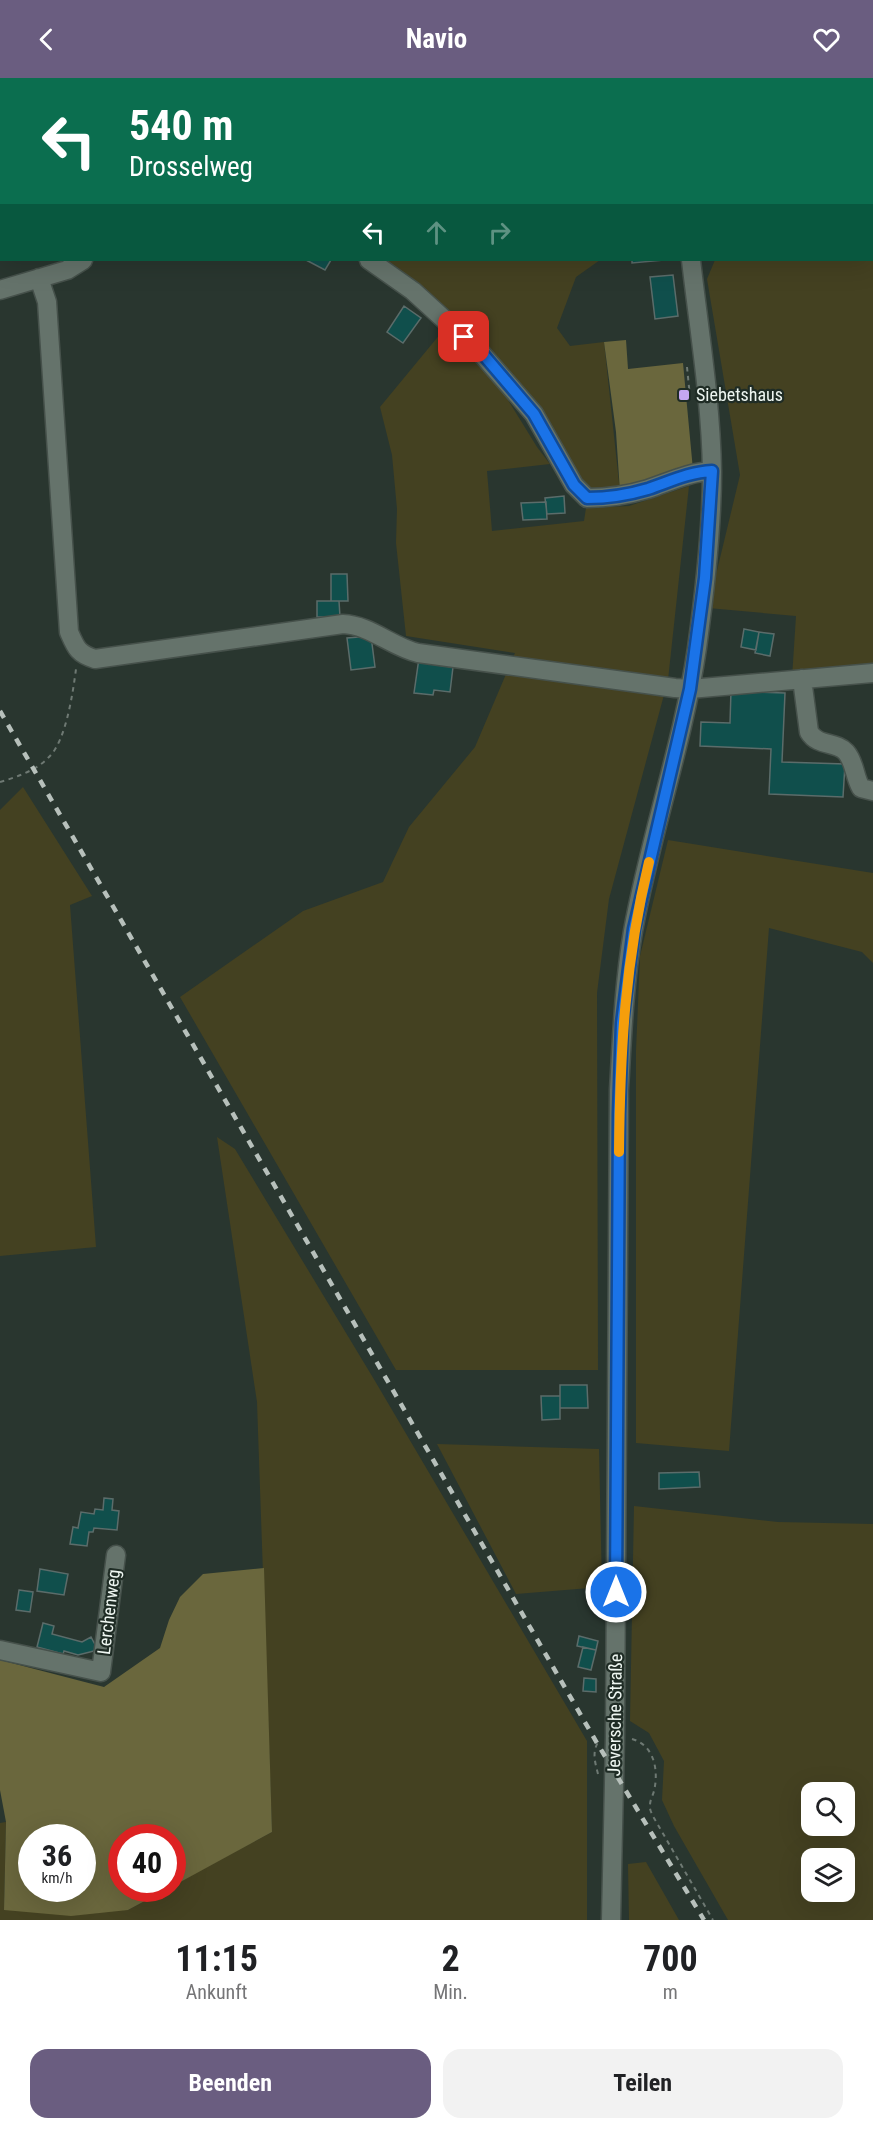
<!DOCTYPE html>
<html lang="de">
<head>
<meta charset="utf-8">
<style>
  :root { --surface:#fff; --page:#f2f2f2; --text:#202124; --muted:#757577; --accent:#6a5d80 }
  body { margin:0; font-family:"Roboto Condensed",sans-serif; background:var(--page); color:var(--text); height:100vh; display:flex; flex-direction:column; font-size:22px; white-space:nowrap }
  * { box-sizing:border-box; margin:0 }
  p { font-size:20px; color:var(--muted) }
  .icon { flex:none; width:33px; height:33px; fill:none; stroke:currentColor; stroke-width:2; stroke-linecap:round; stroke-linejoin:round }
  .map { position:relative; height:1842px; overflow:hidden }
  .details { display:flex; flex-direction:column; background:var(--surface); flex:1 }
  .details>* { flex:none }
  .top-card { position:absolute; left:0px; top:0px; width:873px; height:183px; box-shadow:0 6px 24px #0002; background:#0b6e4f; color:#fff; overflow:hidden }
  .tools { position:absolute; left:801px; top:1704px; display:grid; gap:12px }
  .tools a { display:grid; place-items:center; width:54px; height:54px; border-radius:12px; background:var(--surface); box-shadow:0 6px 24px #0002; font-size:30px }
  .speed { position:absolute; left:18px; top:1746px; display:flex; gap:12px; font-size:30px; font-weight:700; text-align:center }
  .speed>* { display:grid; place-content:center; width:78px; height:78px; border-radius:50%; background:var(--surface); box-shadow:0 6px 24px #0002; line-height:1 }
  .speed small { font-size:15px; font-weight:400 }
  .speed .limit { border:9px solid #d22; background:#fff; color:#111 }
  .pin { position:absolute; display:grid; place-items:center; width:51px; height:51px; color:#fff; margin:-26px; border-radius:12px; box-shadow:0 3px 9px #0006 }
  .me { position:absolute; width:66px; margin:-33px; rotate:0deg; stroke-linejoin:round; filter:drop-shadow(0 0 4px #0008) }
  .turn { display:flex; align-items:center; gap:21px; height:126px; padding:0 30px; font-size:27px }
  .turn .icon { width:78px; height:78px; stroke-width:2.5 }
  .turn b { display:block; font-size:42px; line-height:51px }
  .lanes { display:flex; align-items:center; height:57px; padding:0 30px; background:#0003; justify-content:center; gap:30px; direction:ltr }
  .lanes .off { opacity:.35 }
  .eta { display:flex; justify-content:space-evenly; align-items:center; height:102px; text-align:center }
  .eta b { font-size:36px; font-weight:700; line-height:42px }
  .primary-button { display:flex; gap:12px; margin-top:auto; padding:12px 30px }
  .primary-button a { flex:1; height:69px; border-radius:18px; background:var(--accent); color:#fff; font-size:24px; font-weight:700; line-height:69px; text-align:center }
  .primary-button a+a { background:var(--page); color:var(--text) }
  header { display:flex; justify-content:space-between; align-items:center; height:78px; padding:0 30px; background:var(--accent); color:#fff; font-size:27px; font-weight:700 }
  .map>svg:first-child { display:block }
</style>
</head>
<body>
<header><svg class="icon" aria-label="back" viewBox="0 0 24 24"><path d="M15 5l-7 7 7 7"/></svg>Navio<svg class="icon" aria-label="heart" viewBox="0 0 24 24"><path d="M12 20l-8-8c-3-5 5-10 8-4 3-6 11-1 8 4z"/></svg></header>
<div class="map">
<svg width="873" height="1842" viewBox="0 0 873 1842">
  <rect width="100%" height="100%" fill="#29362f"/>
  <path fill="#444121" fill-rule="evenodd" d="M273,0H539V1H272Z
    M873,30V592L792,600L796,538L708,530L740,397L707,201L715,182H872Z
    M379,182H600L576,199L557,250L570,268L604,264L620,414H590L577,402L545,342Z
    M446,249L500,309L537,369L550,386L487,393L492,453L584,443L586,430L629,428L689,408L668,602L609,821L597,915L598,1292H396L180,919L303,833L383,804L409,749L475,669L515,575L406,558L396,465L397,431L392,377L380,329Z
    M23,709L92,818L70,827L96,1169L0,1178V732Z
    M668,762L873,795V885L862,874L769,850L729,1373L636,1365V973L640,878Z
    M217,1059L235,1071L375,1303L587,1663V1842H0V1745L6,1744L4,1832H128L167,1811L172,1810L173,1807L272,1754L257,1324Z
    M437,1366L599,1371L602,1509L516,1516Z
    M634,1428L778,1444L873,1446V1842H728L674,1748L662,1722L664,1683L649,1655L630,1643ZM812,1714H844V1748H812ZM812,1780H844V1814H812Z
    M646,1784L679,1842H629L628,1786Z"/>
  <path fill="#6a673d" fill-rule="evenodd" d="M626,262L628,291L683,285L693,392L620,414L616,354L604,264Z
    M264,1490L272,1754L173,1808L172,1760H122V1810L167,1811L128,1832L71,1838L4,1832L6,1744L0,1712V1582L104,1609L160,1570L169,1542L180,1519L203,1496ZM32,1760H82V1810H32Z"/>
  <path fill="#104f4c" stroke="#5b6c6a" stroke-width="1.5" d="M787,0H817L818,2H784Z
    M306,182H331L325,192Z
    M632,182H664L632,185Z
    M673,197L678,238L655,241L650,199Z
    M404,228L421,240L403,265L387,254Z
    M564,418L565,435L547,436L545,420Z
    M546,424L547,441L523,442L521,425Z
    M331,496H347L348,523H331Z
    M317,523H339L340,539H317Z
    M744,551L759,554L756,572L741,569Z
    M759,554L774,556L770,578L755,575Z
    M371,558L375,589L351,592L347,560Z
    M419,580L438,582V587L453,589L450,614L434,612L433,617L414,615Z
    M731,613L785,615L782,684L845,686L843,719L769,716L771,671L700,668L701,644L730,645Z
    M560,1307H587L588,1330H560Z
    M541,1318H560V1341L542,1342Z
    M699,1394L700,1409L659,1411V1395Z
    M104,1420L113,1421L112,1432L119,1433L117,1452L94,1450L93,1454H89L87,1468L70,1466L73,1449L78,1450L81,1434L94,1436L95,1431L103,1432Z
    M40,1491L68,1496L64,1517L37,1513Z
    M19,1512L33,1514L30,1534L16,1532Z
    M43,1545L54,1548L52,1556L82,1564L91,1559L98,1572L78,1577L64,1573L63,1576L37,1569Z
    M579,1558L598,1563L596,1572L577,1568Z
    M583,1569L596,1572L591,1592L578,1589Z
    M584,1600L596,1601V1614L583,1613Z"/>
  <g fill="none" stroke-linecap="round" stroke-linejoin="round">
    <g stroke="#46514b" stroke-width="21">
      <path id="minor" d="M224,0L225,2
        M667,0V2
        M260,2L261,0
        M369,182L413,213L481,275L534,336L574,407L587,420C608,420 628,417 648,411C669,404 689,394 712,393
        M39,200L47,224L69,554C76,570 78,576 95,581L343,546C370,547 392,569 418,575L675,610L690,611L873,595
        M0,212L67,192L83,182
        M802,601L809,654C818,669 836,663 846,674C855,684 854,698 861,710L873,713
        M0,1572L101,1594L116,1477
        M611,1842L615,1659L619,1012C622,959 624,906 633,853C650,758 683,666 697,570C705,512 712,452 712,394C711,323 699,252 691,182"/>
    </g>
    <path stroke="#6e7973" stroke-width="2" stroke-dasharray="4.5 4.5" stroke-linecap="butt" d="M872,16L873,15
      M687,289L690,319
      M0,704C17,699 37,692 49,679C66,663 73,614 76,591
      M632,1661C654,1667 659,1692 654,1713C653,1717 650,1722 650,1727C649,1731 652,1736 654,1740L713,1842
      M598,1696C595,1684 592,1675 598,1664"/>
    <use href="#minor" stroke="#65736b" stroke-width="18"/>
    <path stroke="#b7c0bb" stroke-width="4.5" stroke-dasharray="8 8" stroke-linecap="butt" d="M0,633L597,1665L704,1842"/>
  </g>
  <g fill="none" stroke-linecap="round" stroke-linejoin="round">
    <g stroke="#114b97" stroke-width="15">
      <path id="route" d="M464,259L482,275L534,336L574,407L587,420C608,420 628,417 648,411C669,404 689,394 712,393L705,500L690,611L634,851L622,945L619,1036L616,1514"/>
    </g>
    <use href="#route" stroke="#1a73e8" stroke-width="10"/>
    <path stroke="#f59e0b" stroke-width="10" d="M619,1074C620,973 625,882 649,784"/>
  </g>
  <rect fill="#c5a6f0" stroke="#1f2c25" stroke-width="2" x="678" y="311" width="12" height="12" rx="3"/>
  <g text-anchor="middle" stroke-width="4.5" stroke-linejoin="round" paint-order="stroke">
    <g font-size="18" fill="#eef6f1" stroke="#1f2c25" text-anchor="start">
      <text x="696" y="323">Siebetshaus</text>
    </g>
    <g font-size="18" fill="#eef6f1" stroke="#1f2c25">
      <text transform="translate(109 1534) rotate(-83)" y="6">Lerchenweg</text>
      <text transform="translate(615 1637) rotate(-89)" y="6">Jeversche Straße</text>
    </g>
  </g>
</svg>
<div class="tools">
<a><svg class="icon" aria-label="search" viewBox="0 0 24 24"><circle cx="10" cy="10" r="6"/><path d="M15 15l6 6"/></svg></a>
<a><svg class="icon" aria-label="layers" viewBox="0 0 24 24"><path d="M12 4l9 5-9 5-9-5zM3 14l9 5 9-5"/></svg></a>
</div>
<div class="speed"><div>36<small>km/h</small></div><div class="limit">40</div></div>
<div class="pin" style="left:464px;top:259px;background:#d93025"><svg class="icon" aria-label="arrive" viewBox="0 0 24 24"><path d="M6 21V4h12l-3 4 3 4H6"/></svg></div>
<svg class="me" style="left:616px;top:1514px" viewBox="-20 -20 40 40"><circle r="17" fill="#1a73e8" stroke="#fff" stroke-width="3"/><path d="M0-11L8 9 0 5-8 9z" fill="#fff"/></svg>
<div class="top-card">
<div class="turn"><svg class="icon" aria-label="left" viewBox="0 0 24 24"><path d="M17 20v-9H6M10 6l-5 5 5 5"/></svg><div><b>540 m</b>Drosselweg</div></div>
<div class="lanes"><svg class="icon" aria-label="left" viewBox="0 0 24 24"><path d="M17 20v-9H6M10 6l-5 5 5 5"/></svg><svg class="icon off" aria-label="ahead" viewBox="0 0 24 24"><path d="M12 20V5M6 11l6-6 6 6"/></svg><svg class="icon off" aria-label="right" viewBox="0 0 24 24"><path d="M7 20v-9h11M14 6l5 5-5 5"/></svg></div>
</div>
</div>
<section class="details">
<div class="eta">
<div><b>11:15</b><p>Ankunft</p></div>
<div><b>2</b><p>Min.</p></div>
<div><b>700</b><p>m</p></div>
</div>
<div class="primary-button"><a>Beenden</a><a>Teilen</a></div>
</section>
</body>
</html>
